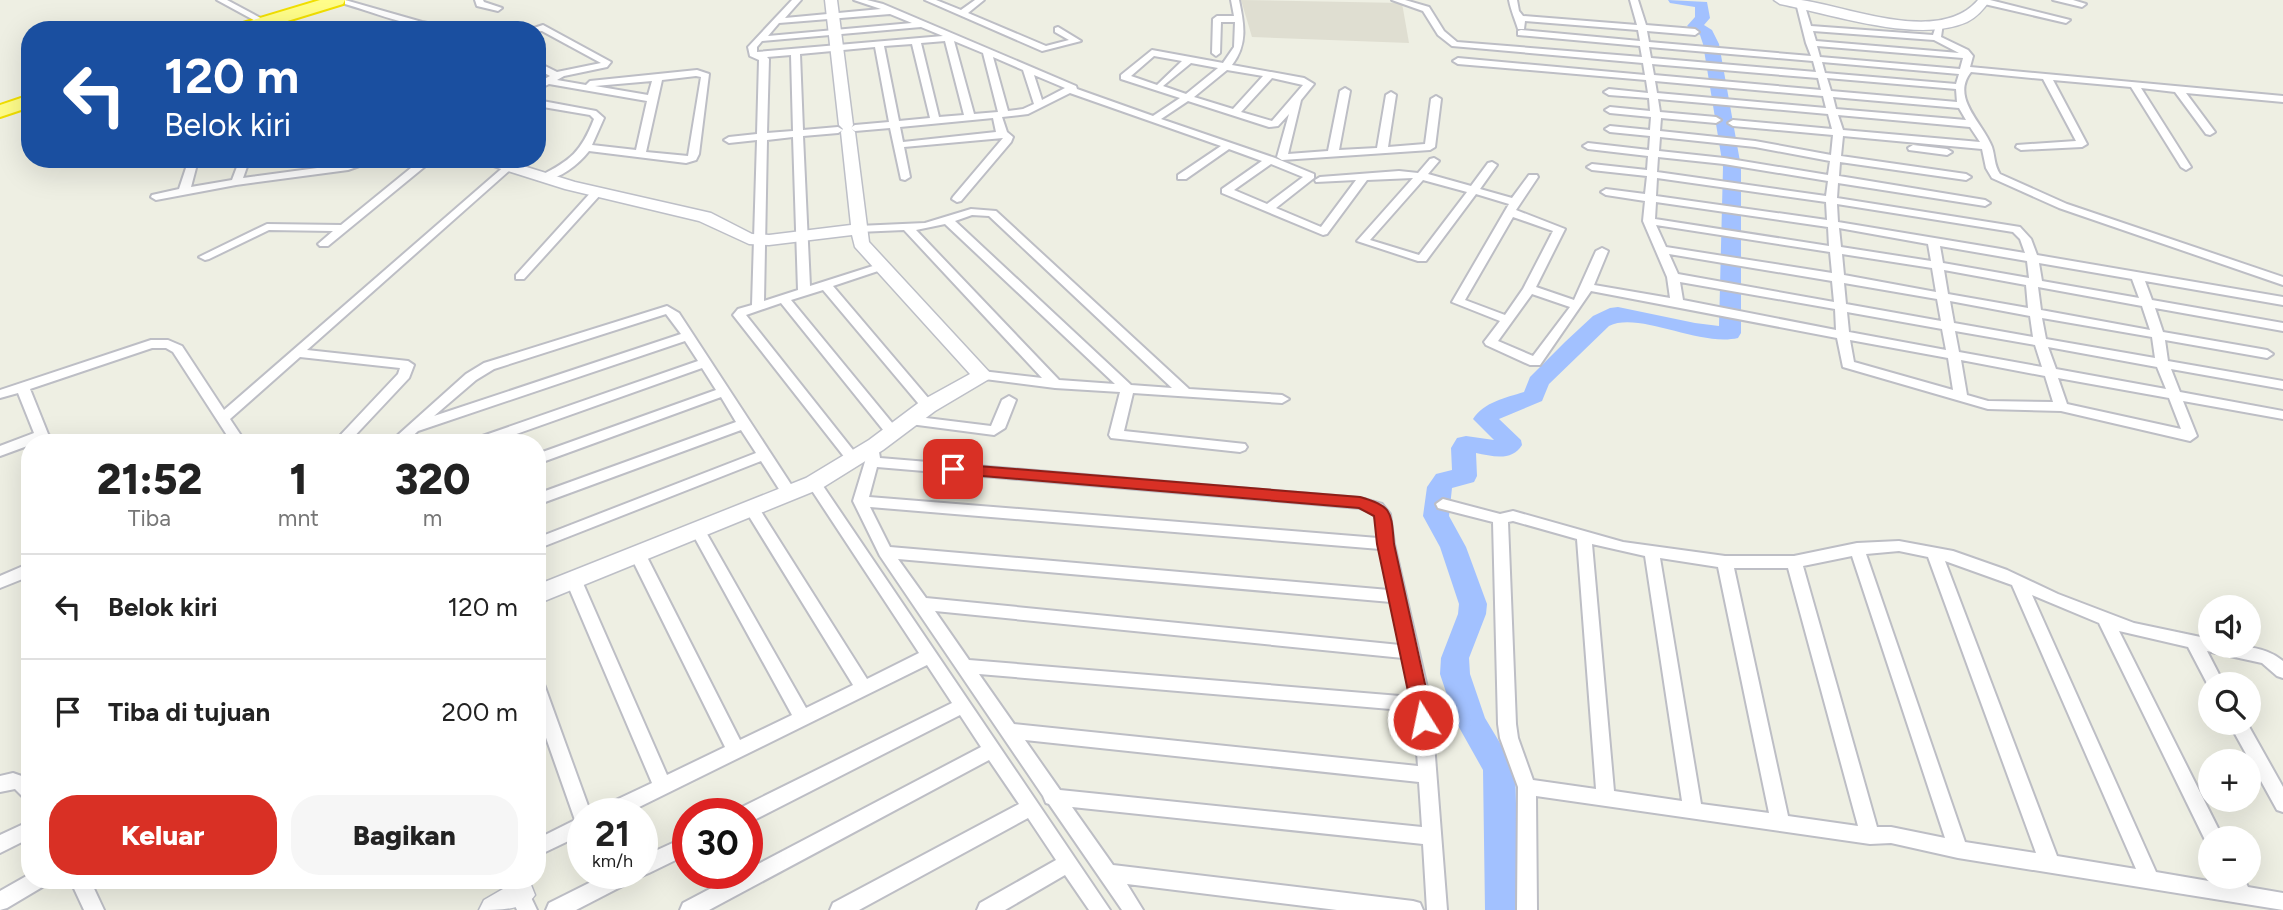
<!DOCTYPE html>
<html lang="id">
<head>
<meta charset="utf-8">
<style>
  :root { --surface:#fff; --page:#f6f6f6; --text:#222; --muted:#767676; --line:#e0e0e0; --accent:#d93025 }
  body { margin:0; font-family:Figtree,sans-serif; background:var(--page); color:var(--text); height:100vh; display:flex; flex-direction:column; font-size:26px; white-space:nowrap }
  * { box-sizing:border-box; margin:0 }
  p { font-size:23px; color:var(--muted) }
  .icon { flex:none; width:38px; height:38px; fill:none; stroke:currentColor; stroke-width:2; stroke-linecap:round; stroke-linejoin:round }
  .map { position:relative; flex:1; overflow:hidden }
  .sheet { position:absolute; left:21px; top:434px; width:525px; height:455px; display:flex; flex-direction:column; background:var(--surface); border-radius:28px; box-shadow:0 7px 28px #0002 }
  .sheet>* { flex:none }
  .top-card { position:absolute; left:21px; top:21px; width:525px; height:147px; border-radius:28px; box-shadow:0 7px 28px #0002; background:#1a4fa0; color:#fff; overflow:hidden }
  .buttons { position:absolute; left:2198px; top:595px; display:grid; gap:14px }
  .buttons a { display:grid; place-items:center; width:63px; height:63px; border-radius:50%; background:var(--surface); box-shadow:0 7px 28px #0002; font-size:35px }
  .speed { position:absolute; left:567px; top:798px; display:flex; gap:14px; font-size:35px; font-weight:700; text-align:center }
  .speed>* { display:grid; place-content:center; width:91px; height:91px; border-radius:50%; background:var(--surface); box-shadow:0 7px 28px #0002; line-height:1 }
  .speed small { font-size:18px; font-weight:400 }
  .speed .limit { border:10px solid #d22; background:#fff; color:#111 }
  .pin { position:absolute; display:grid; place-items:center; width:60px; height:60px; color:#fff; margin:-30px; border-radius:14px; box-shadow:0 4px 10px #0006 }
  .me { position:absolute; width:77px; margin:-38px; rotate:350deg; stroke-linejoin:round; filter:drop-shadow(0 0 5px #0008) }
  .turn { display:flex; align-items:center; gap:24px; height:147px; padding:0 28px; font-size:32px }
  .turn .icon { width:91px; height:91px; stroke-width:2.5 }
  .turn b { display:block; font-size:49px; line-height:60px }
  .eta { display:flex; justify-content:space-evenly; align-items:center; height:119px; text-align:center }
  .eta b { font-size:42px; font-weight:800; line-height:49px }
  .action { display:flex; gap:14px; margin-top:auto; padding:14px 28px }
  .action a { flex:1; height:80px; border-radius:28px; background:var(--accent); color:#fff; font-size:28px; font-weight:800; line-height:80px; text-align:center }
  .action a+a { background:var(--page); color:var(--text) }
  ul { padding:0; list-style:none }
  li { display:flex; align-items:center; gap:21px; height:105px; padding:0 28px; border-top:2px solid var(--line) }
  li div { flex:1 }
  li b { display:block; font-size:26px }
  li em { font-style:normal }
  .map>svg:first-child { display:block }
</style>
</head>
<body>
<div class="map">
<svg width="2283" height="910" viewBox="0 0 2283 910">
  <rect width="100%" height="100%" fill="#eeefe3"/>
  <path fill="#dfded1" d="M1241,0L1402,3L1409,43L1252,37Z"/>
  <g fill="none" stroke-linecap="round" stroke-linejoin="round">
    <path fill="#a2c1ff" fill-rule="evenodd" d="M1668,0L1707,2L1710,18L1704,25L1712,30L1719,44L1741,167V333L1738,338C1699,347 1639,311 1609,326L1549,384L1542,401L1499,419L1521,440L1522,445C1512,462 1492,456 1476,453L1477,476L1474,482L1452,488L1449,516L1466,547L1487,604L1486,614L1469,658L1470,674L1485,718L1515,768L1519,910H1485L1483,770L1456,722L1440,674L1441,658L1458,614L1459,604L1440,547L1423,516L1427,487L1436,474L1452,470L1451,448L1457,438L1466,436L1494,440L1473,419C1484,402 1505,398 1524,392L1530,377L1565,342L1593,316L1610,308L1618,307L1695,323L1719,326L1723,167L1703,44L1700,35L1687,26L1695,17V7L1670,3Z"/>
    <g stroke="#bdbec5" stroke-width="4">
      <path id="street" d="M217,0H227L268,22L261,24Z
        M345,0L422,22L455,28C433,36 370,11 345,4Z
        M475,0H483L484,2L502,8L498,11L477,6Z
        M792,0H801L785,18L881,9L854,0H867L883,4L1076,86L1077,89L1153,116L1180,98L1121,79V75L1152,50L1223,63L1234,47L1235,22H1221L1220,53L1216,56L1212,53L1213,19L1217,16H1234L1231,0H1239C1244,24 1248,44 1232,65L1304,78L1314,84L1301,100L1288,154L1328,151L1340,91L1345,88L1350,91L1339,150L1377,148L1386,95L1391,92L1396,95L1388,147L1425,144L1431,99L1436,96L1441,99L1435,147L1430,150L1282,160L1277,157L1289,114L1278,126L1269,127L1188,101L1161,119L1275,158L1314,174V178L1276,208L1321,227L1356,180L1316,182L1315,180L1320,177L1399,171L1418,173L1430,159L1434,158L1439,161L1428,174L1471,186L1488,163L1492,162L1497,165L1480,189L1512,198L1529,175H1537L1538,177L1516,210L1565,229L1536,287L1574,300L1596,251L1602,248L1608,251L1594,285L1670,298L1667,277L1643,221L1645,201L1606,195L1601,192L1606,189L1645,194L1647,176L1592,170L1587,167L1592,164L1647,170L1648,156L1588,149L1583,146L1588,143L1649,150L1650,136L1610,132L1605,129L1610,126L1650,130L1651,117L1610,113L1605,110L1610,107L1650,111L1649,98L1609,95L1604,92L1609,89L1648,93L1646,80L1458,64L1453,61L1458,58L1645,75L1643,63L1452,46L1438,35L1423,11L1392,0H1405L1429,7L1444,31L1457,42L1642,57L1640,46L1518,35V31L1521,30L1640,41L1638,30L1525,21L1524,29H1518C1515,19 1511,11 1509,0H1517L1519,11L1523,16L1637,25L1630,0H1638L1646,25L1695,29L1699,32L1695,35L1647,31L1649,42L1811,56L1806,43L1796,3L1800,0L1804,3L1811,26L1933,35L1937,23H1943L1941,37L1968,50L1973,56L1970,67L2283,96V102L2186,93L2215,132L2210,135L2206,134L2175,92L2141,88L2191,167L2186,170L2181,167L2131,87L2053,80L2087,144L2082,147L2021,150L2016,147L2017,145L2076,141L2043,79L1971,72C1950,98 1984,124 1992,147C1995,156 1994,165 2000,174L2067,204L2283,277V285L2059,208L1992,178L1986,168L1982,149L1843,136L1841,156L1966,174L1971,177L1966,180L1840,162L1839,176L1985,200L1990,203L1985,206L1838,183L1837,198L2020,227L2031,239L2037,255L2283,297V305L2145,281L2152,300L2283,323V331L2155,308L2163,332L2267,350L2273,354L2267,358L2165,340L2168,361L2283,381V389L2171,369L2180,392L2283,411V419L2183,401L2197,436L2190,441L2061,411L1988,409L1843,367L1837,338L1591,291L1540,365H1530L1486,345L1484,342L1500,321L1452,302L1509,204L1476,194L1426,261H1418L1357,241L1413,178L1367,180L1327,234L1323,235L1222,193V189L1262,161L1229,149L1186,179H1178V175L1221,146L1070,93L1028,114L1002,117L1007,132L1013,137L1011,142L961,201L957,202L952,199L953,197L1003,138L904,147L910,177L905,180L901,179L890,128L855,131L850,128L855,125L889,122L875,47L800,54L803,130L838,127L843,130L838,133L803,136L810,286L876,265H884V269L833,286L935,406L928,410L923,409L823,290L791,300L898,430L900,433L898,436H888L781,303L746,315L861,460L854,465L849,463L733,315L738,309L752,305L757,140L729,143L724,140L729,137L757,134L759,60L750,56L748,47ZM890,14L912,23L768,36L779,23ZM921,27L943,36L757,52V47L762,41ZM1813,31L1934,40L1959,53L1816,41ZM945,41L964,115L939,117L921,43ZM954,41L983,53L998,112L974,114ZM912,44L930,118L899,121L884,46ZM1817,46L1963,58L1960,69L1820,57ZM1649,47L1813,61L1816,72L1651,58ZM791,55L793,131L767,133L769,59L767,57ZM1154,56L1182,61L1157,85L1131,76ZM993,57L1023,70L1034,104L1023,109L1008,111ZM1822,62L1959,74L1956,84L1825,73ZM1191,63L1218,68L1186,94L1163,86ZM1652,64L1818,78L1821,90L1654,75ZM1227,70L1263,76L1233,109L1194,97ZM1034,75L1065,88L1042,100ZM1272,78L1303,85L1272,121L1241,112ZM1827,78L1956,89L1957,102L1831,91ZM1655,81L1823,96L1826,108L1657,93ZM1833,97L1959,108L1966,120L1836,109ZM1658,99L1828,114L1832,129L1733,120L1728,123L1733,126L1833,135L1831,155L1755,141L1660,131L1661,118L1716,123L1721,120L1716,117L1660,112ZM1838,115L1970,127L1980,142L1843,130ZM993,118L996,132L903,142L900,127ZM793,137L798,290L764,301L767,140ZM1660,137L1755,147L1830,161L1828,175L1724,158L1659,151ZM1658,157L1724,164L1828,181L1826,196L1657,172ZM1271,164L1303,177L1267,204L1234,190ZM1657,178L1826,202L1827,220L1656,196ZM1423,180L1467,192L1419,255L1370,240ZM1656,202L1828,227L1829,246L1655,219ZM1837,204L2013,232L2020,239L2025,253L1838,222ZM1513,217L1553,231L1523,289L1505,315L1465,300ZM1656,225L1830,252L1832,273L1666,247ZM1839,228L1928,244L1931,261L1841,247ZM1940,246L2027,261L2029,278L1943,263ZM1669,254L1832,281L1834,302L1678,274ZM1842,254L1932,268L1936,292L1844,275ZM2039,263L2132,279L2139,298L2042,281ZM1944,270L2026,285L2028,308L1948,294ZM1680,282L1835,309L1836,330L1683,300ZM1844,283L1937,299L1941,321L1846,304ZM2038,287L2142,306L2150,330L2041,310ZM1532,294L1570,307L1533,356L1498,341ZM1950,301L2030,316L2033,337L1954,323ZM1847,312L1942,329L1946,350L1849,332ZM2042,318L2152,337L2155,358L2046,339ZM1955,331L2035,345L2042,367L1959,352ZM1850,340L1948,358L1953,390L1854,362ZM2048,347L2157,367L2166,389L2056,369ZM1961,360L2045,376L2053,402L1988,401L1967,395ZM2058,378L2169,398L2181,429L2067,404Z
        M925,0H936L961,10L975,0H984L968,13L1046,46L1069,40L1055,32V28L1058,27L1081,41L1042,51Z
        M1980,0H1990L2070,20L2066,23L1980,3Z
        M2053,0H2073L2086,4L2082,7Z
        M278,20H284L302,30H291L278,24Z
        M543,25L611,62L607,67L564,76L557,80L586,85L590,81L697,70L709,74L699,154L696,160L686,163L589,151C579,164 557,182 540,180V176C571,160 581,152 594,119L590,115L537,106V100L596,111L604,118L592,145L636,150L647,101L549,84L537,90V83L550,76L537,69V62L557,72L601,63L542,31L528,30ZM696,76L701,77L688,156L646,152L662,80ZM652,81L648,95L595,86Z
        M1913,145L1947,149L1952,152L1947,155L1909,150L1908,148Z
        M240,159L249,161L243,178L347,164L362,159H379L348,170L236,185L156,200L151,197L152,195L179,189L186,168L191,165L196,168L191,187L232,180Z
        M422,159H434L328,246H320L318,244L333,231L269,230L209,259L205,260L199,257L267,224L341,225Z
        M507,164L512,167L511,169L307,350L408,361L414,365L409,378L348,443H333L398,374L400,368L300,357L230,419L246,443H232L173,352L166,348H152L30,389L48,434L55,443H30V445L0,456V446L34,433L18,393L0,398V390L151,340H168L182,346L224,410Z
        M597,189L602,192L601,194L524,279H516V275L593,190Z
        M971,209L996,211L1189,389L1282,395L1289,399L1282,403L1133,393L1124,431L1245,444L1247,447L1245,450L1240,452L1111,438L1109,435L1120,392L1055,388L977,378L976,375L977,372L982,371L1042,378L904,230L858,232L852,229L858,226L925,223ZM972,215L989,216L1172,388L1131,385L955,221ZM945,224L1115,384L1059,380L916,230Z
        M667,306L679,313L794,489L796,493L794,497H784L761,461L537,549V538L756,453L741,430L537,505V494L736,422L721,397L537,464V454L716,390L702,368L491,443H469L471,440L698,361L685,341L418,431L405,443H389L466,374L484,363ZM666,314L681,334L434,416L476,380L494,369Z
        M1009,396L1016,400L1005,428L994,435L910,424L903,420L910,416L991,426L1002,400Z
        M874,450L879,452L880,458L1360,498L1382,504L1390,514L1394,544L1431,705L1447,910H1427L1423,844L1072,807L1113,865L1413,901L1420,903L1423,910H1337L1127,884L1143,910H1122L1049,804L1046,803L1043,796L880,556L853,501L867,455ZM877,467L1360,508C1380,514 1376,519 1378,538L869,497ZM870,507L1380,549L1389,590L890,547ZM898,559L1391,602L1400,645L926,598ZM935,611L1403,658L1412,697L969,660ZM979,674L1414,711L1418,766L1014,724ZM1025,740L1419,782L1422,827L1060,790Z
        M814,478L819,480L1110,910H1089L1065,875L1005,910H977L980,903L1056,860L1028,818L859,910H830L833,903L1019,804L989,760L709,910H680L683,903L740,873H747V870L981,747L960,715L754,820L747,822V814H738L740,808L952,703L927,665L625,814H597L599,808L652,783L566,581L568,577H580L582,581L667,775L725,747L630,555L633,551H643L646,555L740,740L792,715L691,531L693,527H703L806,708L853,685L747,513L745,509L747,505H757L867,679L919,653L807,483Z
        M1443,499L1500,514L1513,511L1623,542L1725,556H1794L1857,543L1899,541L1953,551L2007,570L2058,594L2134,623L2210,639V646C2236,646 2263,644 2283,661V678L2277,676L2262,663L2207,651L2224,684H2210V689L2188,647L2119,631L2223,838H2210V845L2207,844L2099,623L2032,595L2156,872L2226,884L2223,877H2243L2248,887L2283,893V910L1958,858L1891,843L1870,844L1536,796L1537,910H1517L1518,787L1500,738L1498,724L1493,522L1438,508L1436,504ZM1513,521L1577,539L1596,789L1533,780L1518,738L1516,724L1508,522ZM1592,544L1645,556L1682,801L1614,791ZM1899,551L1928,557L2036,853L1965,842L1866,554ZM1852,556L1945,838L1891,827H1877L1803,566ZM1660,558L1718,567L1769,813L1701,804ZM1945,561L2012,585L2136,869L2057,856ZM1734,568H1788L1858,826L1788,816Z
        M30,563V576L0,588V576Z
        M537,680L543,682L545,687L591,814H583V834L537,856V839L575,820L537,712Z
        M2229,723H2247L2283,787V812L2277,810Z
        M13,773L30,779V800L24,798L15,789L0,792V776Z
        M30,821V838L0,853V835Z
        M688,836V854L649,873L642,876L638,874L636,879L576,910H546L549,903L609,873H642V857Z
        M30,874V880H47L44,886L7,908L0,910V891Z
        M70,880H90L104,910H84Z
        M520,886L527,889L537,910H517L510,895L513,889Z"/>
    </g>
    <g stroke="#bdbfc7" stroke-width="3">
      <path id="secondary" d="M825,0H837L853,125L851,128L855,132L869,242L992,375L989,379L935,411L883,450L822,488L537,604V585L806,478L869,440L921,401L970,374L855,247L852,235L769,245L749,244L699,221L565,189L479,162L476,159H501L575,182L711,213L752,234L769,235L851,225L841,132L843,129L839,125Z
        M1774,0C1783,0 1792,0 1801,0C1850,7 1940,45 1978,0H1990C1984,9 1977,17 1967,22C1918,44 1831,14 1780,4Z
        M500,880H529L535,895C525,910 500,910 479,910L484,900L503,889Z"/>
    </g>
    <g stroke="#f1df00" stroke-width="4">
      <path id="highway" d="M320,0H345L343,4L258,30H230L233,26Z
        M30,95V107L0,117V105Z"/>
    </g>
    <use href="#street" fill="#fff" fill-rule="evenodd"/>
    <use href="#secondary" fill="#fff" fill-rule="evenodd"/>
    <use href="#highway" fill="#fffd89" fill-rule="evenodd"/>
  </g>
  <path fill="#d93025" stroke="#8d1f18" stroke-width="2" d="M953,464L1360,497C1393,506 1391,512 1394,544L1433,720L1430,726L1423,728L1416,726L1414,720L1377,544L1374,516L1359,508L947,473L945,469L947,465Z"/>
</svg>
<div class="buttons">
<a><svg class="icon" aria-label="sound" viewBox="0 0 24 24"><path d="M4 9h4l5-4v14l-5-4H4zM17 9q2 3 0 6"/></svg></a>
<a><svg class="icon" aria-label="search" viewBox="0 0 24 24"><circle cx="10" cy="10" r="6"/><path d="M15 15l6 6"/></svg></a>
<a>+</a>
<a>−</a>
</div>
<div class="speed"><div>21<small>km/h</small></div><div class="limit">30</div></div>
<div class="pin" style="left:953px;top:469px;background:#d93025"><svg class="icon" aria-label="arrive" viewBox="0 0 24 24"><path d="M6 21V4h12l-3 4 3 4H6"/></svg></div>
<svg class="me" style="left:1423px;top:720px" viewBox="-20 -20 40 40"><circle r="17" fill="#d93025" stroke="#fff" stroke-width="3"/><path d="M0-11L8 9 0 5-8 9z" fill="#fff"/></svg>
<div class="top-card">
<div class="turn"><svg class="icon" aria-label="left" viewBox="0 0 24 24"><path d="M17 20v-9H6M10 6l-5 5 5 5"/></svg><div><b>120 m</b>Belok kiri</div></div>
</div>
<section class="sheet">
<div class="eta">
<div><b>21:52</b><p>Tiba</p></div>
<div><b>1</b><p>mnt</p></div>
<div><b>320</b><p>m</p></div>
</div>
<ul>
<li><svg class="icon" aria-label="left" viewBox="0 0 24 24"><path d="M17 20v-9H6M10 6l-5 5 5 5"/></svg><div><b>Belok kiri</b></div><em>120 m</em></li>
<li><svg class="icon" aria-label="arrive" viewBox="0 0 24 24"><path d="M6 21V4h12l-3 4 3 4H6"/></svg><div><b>Tiba di tujuan</b></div><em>200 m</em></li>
</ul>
<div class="action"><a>Keluar</a><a>Bagikan</a></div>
</section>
</div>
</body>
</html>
